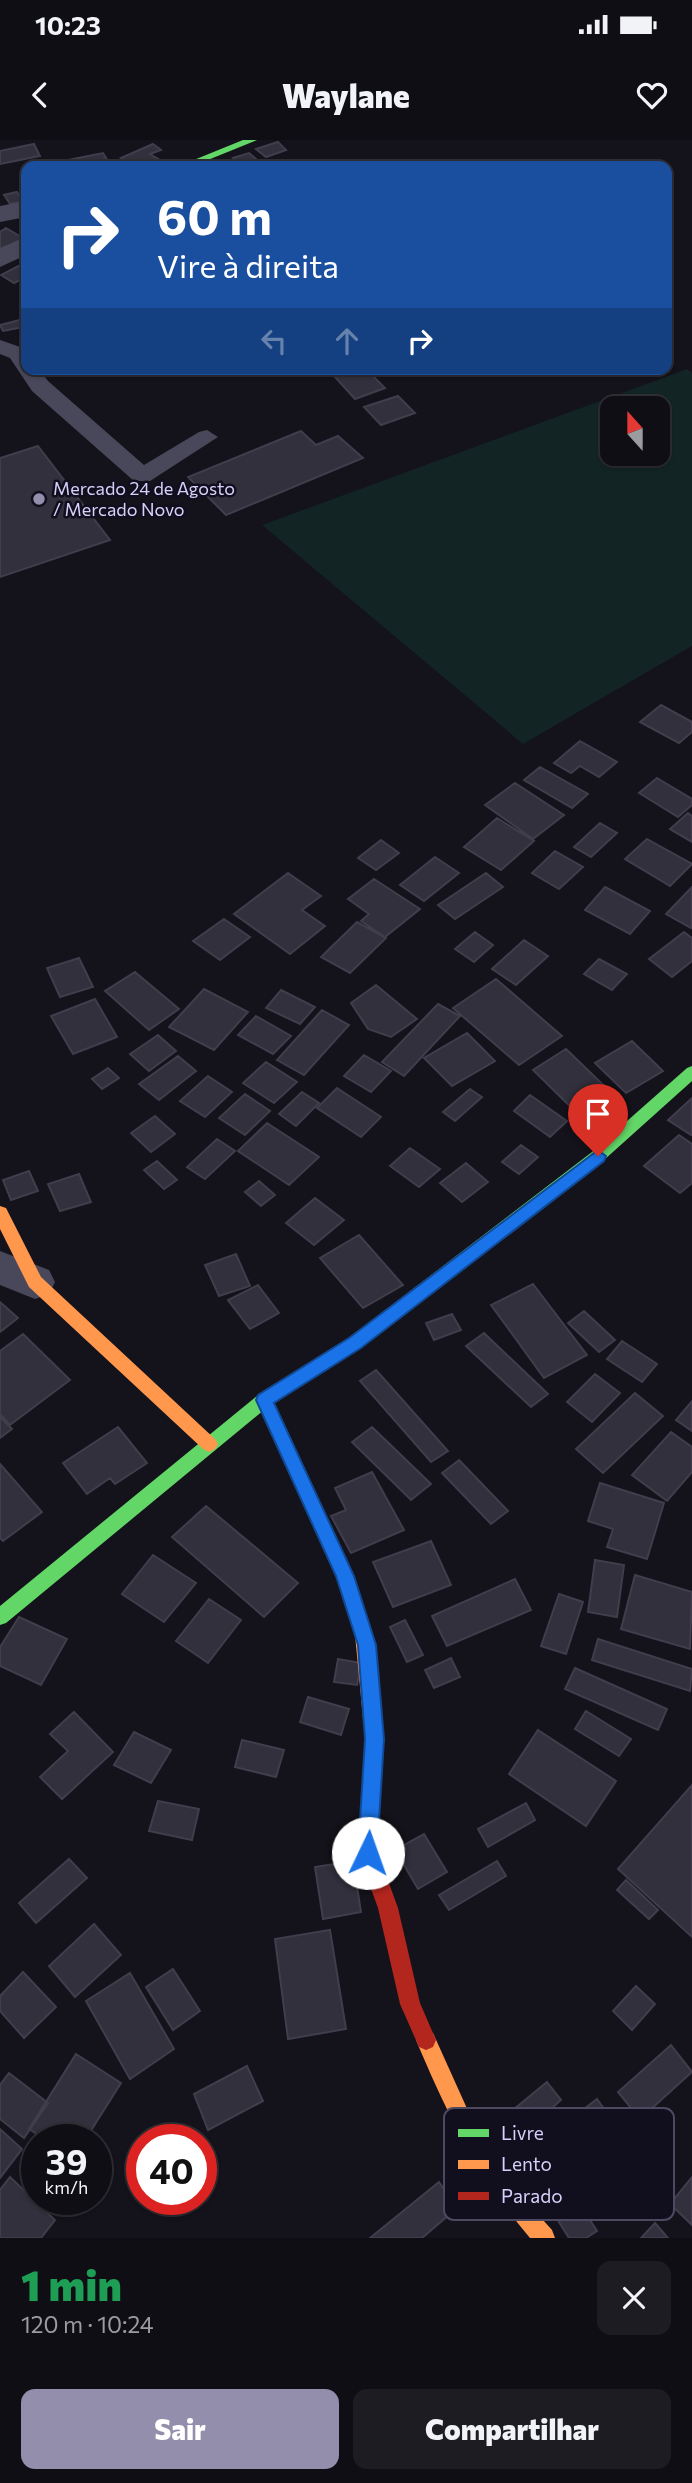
<!DOCTYPE html>
<html lang="pt">
<head>
<meta charset="utf-8">
<style>
  :root { --surface:#0f0e14; --page:#1d1c22; --text:#f1f3f6; --muted:#9b9ca0; --line:#2f2e34; --accent:#928eac }
  body { margin:0; font-family:Commissioner,sans-serif; background:var(--page); color:var(--text); height:100vh; display:flex; flex-direction:column; font-size:26px; white-space:nowrap }
  * { box-sizing:border-box; margin:0 }
  p { font-size:23px; color:var(--muted) }
  .icon { flex:none; width:38px; height:38px; fill:none; stroke:currentColor; stroke-width:2; stroke-linecap:round; stroke-linejoin:round }
  .map { position:relative; height:2098px; overflow:hidden }
  .drawer { display:flex; flex-direction:column; background:var(--surface); flex:1 }
  .drawer>* { flex:none }
  .hud { position:absolute; left:21px; top:21px; width:651px; height:214px; border-radius:14px; box-shadow:0 2px 5px #0004,0 0 0 2px var(--line); background:#1a4fa0; color:#fff; overflow:hidden }
  .needle { width:46px; rotate:339deg }
  .tools { position:absolute; left:600px; top:256px; display:grid; gap:14px }
  .tools a { display:grid; place-items:center; width:70px; height:70px; border-radius:14px; background:var(--surface); box-shadow:0 2px 5px #0004,0 0 0 2px var(--line); font-size:35px }
  .speed { position:absolute; left:21px; top:1984px; display:flex; gap:14px; font-size:35px; font-weight:700; text-align:center }
  .speed>* { display:grid; place-content:center; width:91px; height:91px; border-radius:50%; background:var(--surface); box-shadow:0 2px 5px #0004,0 0 0 2px var(--line); line-height:1 }
  .speed small { font-size:18px; font-weight:400 }
  .speed .limit { border:10px solid #d22; background:#fff; color:#111 }
  .pin { position:absolute; display:grid; place-items:center; width:60px; height:60px; color:#fff; margin:-72px -30px; border-radius:50% 50% 50% 0; rotate:-45deg; box-shadow:0 0 7px #0007 }
  .pin .icon { rotate:45deg }
  .me { position:absolute; width:77px; margin:-38px; rotate:3deg; stroke-linejoin:round; filter:drop-shadow(0 0 5px #0008) }
  .turn { display:flex; align-items:center; gap:24px; height:147px; padding:0 21px; font-size:32px }
  .turn .icon { width:91px; height:91px; stroke-width:2.5 }
  .turn b { display:block; font-size:49px; line-height:60px }
  .lanes { display:flex; align-items:center; height:66px; padding:0 21px; background:#0003; justify-content:center; gap:35px; direction:ltr }
  .lanes .off { opacity:.35 }
  .round { display:grid; place-items:center; flex:none; width:74px; height:74px; border-radius:14px; background:var(--page) }
  .summary { display:flex; align-items:center; justify-content:space-between; height:119px; padding:0 21px }
  h1 { font-size:42px; font-weight:800; line-height:52px; color:#1e9e55 }
  .primary-button { display:flex; gap:14px; margin-top:auto; padding:14px 21px }
  .primary-button a { flex:1; height:80px; border-radius:14px; background:var(--accent); color:#fff; font-size:28px; font-weight:800; line-height:80px; text-align:center }
  .primary-button a+a { background:var(--page); color:var(--text) }
  .status { display:flex; justify-content:space-between; align-items:center; height:49px; padding:0 35px; background:var(--surface); direction:ltr }
  .status svg { height:19px; fill:currentColor }
  header { display:flex; justify-content:space-between; align-items:center; height:91px; padding:0 21px; background:var(--surface); font-size:32px; font-weight:800 }
  .map>svg:first-child { display:block }
</style>
</head>
<body>
<div class="status"><b>10:23</b><svg viewBox="0 0 49 12"><path d="M0 12V9h3v3zM5 12V6h3v6zM10 12V3h3v9zM15 12V0h3v12zM26 1h20v11H26zM47 4h2v5h-2z"/></svg></div>
<header><svg class="icon" aria-label="back" viewBox="0 0 24 24"><path d="M15 5l-7 7 7 7"/></svg>Waylane<svg class="icon" aria-label="heart" viewBox="0 0 24 24"><path d="M12 20l-8-8c-3-5 5-10 8-4 3-6 11-1 8 4z"/></svg></header>
<div class="map">
<svg width="692" height="2098" viewBox="0 0 692 2098">
  <rect width="100%" height="100%" fill="#14121a"/>
  <path fill="#122424" fill-rule="evenodd" d="M687,229L692,233V506L523,604L262,385ZM612,268H658V313H612Z"/>
  <path fill="#32303c" stroke="#413d4d" stroke-width="2" d="M278,2L286,10L266,17L256,9Z
    M34,4L40,16L0,24V11Z
    M153,4L161,10L150,14L160,20L146,26H134L121,18Z
    M103,13L111,26H66L63,21Z
    M249,13L263,25L243,26L233,18Z
    M17,52L22,62L10,64L4,55Z
    M6,88L23,98L0,111V92Z
    M18,126L26,130V137L14,143L1,135Z
    M20,180L24,187L3,191L0,185Z
    M358,229H366L385,248L355,259L335,237Z
    M398,256L415,273L381,285L364,267Z
    M301,291L316,305L338,296L363,318L226,375L188,337Z
    M38,306L110,400L0,437V318Z
    M661,565L692,582V592L679,603L640,582Z
    M580,601L617,622L599,637L580,626L571,633L554,623Z
    M540,627L588,654L572,668L524,640Z
    M657,638L692,659V665L678,677L639,653Z
    M515,643L564,675L533,699L485,665Z
    M688,673L692,676V702L670,689Z
    M497,678L534,701L501,730L464,707Z
    M600,683L617,693L591,717L574,707Z
    M647,699L692,724L670,746L625,719Z
    M381,700L399,713L376,730L358,718Z
    M555,711L583,727L559,749L532,733Z
    M435,717L459,733L424,761L400,745Z
    M288,733L321,756L302,770L325,786L290,814L234,774Z
    M486,733L503,747L455,779L438,765Z
    M374,739L420,769L385,797L361,781L369,774L348,759Z
    M605,747L650,771L630,794L585,770Z
    M692,747V788H691L666,774Z
    M224,779L250,797L220,820L193,801Z
    M357,782L386,798L350,833L321,817Z
    M475,792L493,805L474,822L455,809Z
    M684,792L692,798V821L672,837L649,819Z
    M524,800L548,816L516,845L492,829Z
    M79,818L93,847L60,857L47,828Z
    M599,819L627,834L612,850L584,834Z
    M135,832L179,869L149,890L105,851Z
    M496,839L562,896L519,925L453,868Z
    M376,845L417,879L391,897L368,889L351,863Z
    M204,849L248,872L214,910L169,887Z
    M281,850L315,867L300,884L266,868Z
    M95,859L117,897L73,914L51,876Z
    M438,864L460,876L404,936L382,922Z
    M322,870L349,885L304,935L277,920Z
    M256,876L291,896L273,914L238,895Z
    M467,893L495,921L452,946L424,918Z
    M158,895L176,911L149,931L130,914Z
    M632,901L663,931L626,953L595,923Z
    M566,909L621,962L587,983L533,930Z
    M364,915L391,931L371,952L344,936Z
    M178,916L196,931L159,960L139,944Z
    M266,922L297,942L274,963L243,943Z
    M108,928L119,938L102,949L92,939Z
    M208,936L232,952L205,977L180,961Z
    M337,948L381,977L361,997L317,968Z
    M470,949L482,957L455,981L443,972Z
    M302,952L319,963L296,986L279,974Z
    M245,954L270,971L245,995L219,978Z
    M530,955L567,981L550,997L514,971Z
    M692,958V995H691L668,980Z
    M155,976L175,994L151,1012L131,993Z
    M267,983L319,1017L289,1045L238,1011Z
    M679,995L692,1004V1043L680,1053L644,1026Z
    M217,999L235,1011L205,1039L187,1027Z
    M521,1005L538,1017L519,1034L502,1022Z
    M410,1008L440,1029L419,1047L390,1026Z
    M157,1021L177,1040L164,1049L144,1030Z
    M466,1023L488,1042L462,1062L440,1043Z
    M29,1031L38,1051L11,1060L3,1040Z
    M79,1034L91,1062L60,1071L48,1044Z
    M259,1041L275,1055L261,1066L245,1052Z
    M315,1058L344,1080L314,1105L286,1083Z
    M359,1095L403,1145L363,1168L320,1118Z
    M236,1114L250,1146L219,1156L205,1125Z
    M533,1144L587,1215L544,1238L491,1165Z
    M258,1145L279,1173L250,1189L228,1160Z
    M0,1162L18,1178L0,1192Z
    M584,1171L615,1200L599,1212L568,1183Z
    M452,1174L461,1190L434,1200L426,1183Z
    M484,1193L548,1254L531,1267L466,1206Z
    M23,1194L70,1240L10,1285L0,1274V1211Z
    M622,1201L657,1224L642,1242L607,1219Z
    M376,1230L448,1311L431,1322L360,1241Z
    M595,1234L620,1253L592,1282L567,1262Z
    M635,1253L663,1276L603,1333L576,1309Z
    M692,1261V1291L676,1280Z
    M0,1277L12,1289L0,1298Z
    M118,1287L147,1323L115,1344L110,1338L87,1354L63,1323Z
    M372,1287L431,1344L411,1360L352,1302Z
    M671,1292L692,1307V1332L667,1361L632,1335Z
    M459,1320L508,1371L491,1384L442,1333Z
    M0,1324L42,1372L3,1401L0,1398Z
    M372,1332L404,1390L351,1413L331,1376L346,1370L335,1348Z
    M600,1343L664,1363L647,1419L607,1407L613,1389L588,1381Z
    M206,1366L298,1443L264,1477L172,1397Z
    M431,1401L451,1445L393,1467L373,1422Z
    M153,1415L196,1443L164,1482L122,1454Z
    M595,1420L624,1425L617,1477L588,1472Z
    M635,1435L692,1452L690,1509L621,1489Z
    M515,1439L531,1470L447,1506L432,1476Z
    M559,1454L583,1462L566,1514L541,1506Z
    M209,1459L241,1480L208,1523L176,1501Z
    M19,1477L67,1499L41,1545L0,1526V1507Z
    M405,1480L423,1515L407,1522L390,1487Z
    M598,1499L692,1529L690,1551L592,1520Z
    M451,1518L460,1537L434,1548L425,1530Z
    M338,1519L361,1523L357,1545L334,1542Z
    M575,1528L667,1569L658,1590L565,1549Z
    M308,1557L349,1569L341,1595L300,1582Z
    M586,1571L631,1599L619,1616L575,1589Z
    M74,1572L113,1612L62,1659L40,1637L68,1611L50,1594Z
    M538,1590L616,1641L586,1686L509,1634Z
    M134,1592L171,1610L151,1643L114,1625Z
    M242,1600L284,1610L276,1637L235,1627Z
    M692,1645V1797L618,1729Z
    M158,1661L199,1669L192,1700L149,1691Z
    M526,1663L535,1680L488,1707L478,1689Z
    M424,1694L447,1732L418,1749L395,1710Z
    M69,1719L87,1738L36,1783L19,1763Z
    M353,1721L361,1772L323,1779L315,1727Z
    M497,1721L506,1736L449,1770L439,1755Z
    M626,1740L658,1770L649,1779L617,1750Z
    M94,1784L121,1815L75,1857L49,1826Z
    M330,1790L346,1889L288,1899L275,1799Z
    M173,1829L200,1871L173,1890L146,1847Z
    M23,1832L56,1867L24,1898L0,1871V1856Z
    M130,1833L174,1909L130,1939L86,1861Z
    M636,1846L655,1864L632,1890L613,1871Z
    M671,1905L692,1932L640,1979L618,1952Z
    M76,1914L121,1943L85,2000H46L29,1989Z
    M247,1926L263,1961L208,1990L194,1954Z
    M9,1933L48,1963L24,1998L0,1979V1945Z
    M547,1942L561,1960L528,1990L513,1970Z
    M597,1959L626,1999L591,2027L562,1986Z
    M0,1989L22,2009L0,2038Z
    M10,2037L55,2080L41,2098H0V2050Z
    M692,2037V2085L670,2064Z
    M439,2042L457,2068L422,2098H370Z
    M574,2055L597,2091L586,2098H569L552,2071Z
    M655,2083L668,2098H641Z"/>
  <g fill="none" stroke-linecap="round" stroke-linejoin="round">
    <path fill="#49485a" fill-rule="evenodd" d="M0,200L26,209V229H39L48,241L144,325L199,292L207,290L218,297L150,341H134L32,251L10,218L0,214Z"/>
    <path fill="#49485a" fill-rule="evenodd" d="M26,61V77L0,82V66Z
      M26,97V115L0,127V108Z
      M0,1111L49,1130L55,1142L49,1154L35,1159L0,1145Z"/>
    <path fill="#63d668" fill-rule="evenodd" d="M243,0H257L193,26H179Z
      M692,926V941L604,1020L361,1208L270,1265L6,1483L0,1485V1466L258,1255L349,1198L592,1012L687,928Z"/>
    <path fill="#ff974d" fill-rule="evenodd" d="M0,1066L6,1068L41,1137L215,1299L218,1304L215,1309L209,1312L203,1309L29,1147L0,1089Z
      M364,1486L370,1489L373,1495L383,1599L378,1706L375,1713L368,1716L361,1713L358,1706L365,1599L355,1495L358,1489Z
      M426,1890L433,1893L474,1984L516,2050L552,2090L555,2098H530C478,2037 447,1974 416,1900L419,1893Z"/>
    <path fill="#b3261e" fill-rule="evenodd" d="M264,1253L270,1255L354,1436L373,1495L370,1501L364,1504L358,1501L355,1495L336,1436L256,1260L258,1255Z
      M368,1696L375,1699L378,1713L398,1768L420,1863L436,1900L433,1907L426,1910L419,1907L400,1864L378,1768L358,1713L361,1699Z"/>
  </g>
  <path fill="#1a73e8" stroke="#114b97" stroke-width="2" d="M598,1010L606,1016L604,1021L361,1208L274,1263L354,1436L376,1505L384,1599L377,1713L375,1720L368,1723L361,1720L358,1713L365,1599L358,1505L336,1436L256,1260L258,1255L349,1198Z"/>
  <circle fill="#928eac" stroke="#110f1e" stroke-width="2.5" cx="39" cy="359" r="7"/>
  <g text-anchor="middle" stroke-width="5" stroke-linejoin="round" paint-order="stroke">
    <g font-size="18" fill="#d6d1fa" stroke="#110f1e" text-anchor="start">
      <text x="53" y="355">Mercado 24 de Agosto<tspan x="53" dy="21">/ Mercado Novo</tspan></text>
    </g>
  </g>
  <rect x="444" y="1968" width="230" height="112" rx="10" fill="#110f1e" stroke="#4c4960" stroke-width="2"/>
  <rect x="458" y="1989" width="31" height="8" fill="#63d668"/>
  <rect x="458" y="2020" width="31" height="9" fill="#ff974d"/>
  <rect x="458" y="2052" width="31" height="8" fill="#b3261e"/>
  <g font-size="19" fill="#d6d1fa">
    <text x="501" y="2000">Livre</text>
    <text x="501" y="2031">Lento</text>
    <text x="501" y="2063">Parado</text>
  </g>
</svg>
<div class="tools">
<a><svg class="needle" viewBox="-14 -14 28 28"><path d="M0-13l5 13h-10z" fill="#e53935"/><path d="M0 13l5-13h-10z" fill="#9b9ca0"/></svg></a>
</div>
<div class="speed"><div>39<small>km/h</small></div><div class="limit">40</div></div>
<div class="pin" style="left:598px;top:1016px;background:#d93025"><svg class="icon" aria-label="arrive" viewBox="0 0 24 24"><path d="M6 21V4h12l-3 4 3 4H6"/></svg></div>
<svg class="me" style="left:368px;top:1713px" viewBox="-20 -20 40 40"><circle r="19" fill="#fff"/><path d="M0-13L10 11 0 6-10 11z" fill="#1a73e8"/></svg>
<div class="hud">
<div class="turn"><svg class="icon" aria-label="right" viewBox="0 0 24 24"><path d="M7 20v-9h11M14 6l5 5-5 5"/></svg><div><b>60 m</b>Vire à direita</div></div>
<div class="lanes"><svg class="icon off" aria-label="left" viewBox="0 0 24 24"><path d="M17 20v-9H6M10 6l-5 5 5 5"/></svg><svg class="icon off" aria-label="ahead" viewBox="0 0 24 24"><path d="M12 20V5M6 11l6-6 6 6"/></svg><svg class="icon" aria-label="right" viewBox="0 0 24 24"><path d="M7 20v-9h11M14 6l5 5-5 5"/></svg></div>
</div>
</div>
<section class="drawer">
<div class="summary"><div><h1>1 min</h1><p>120 m · 10:24</p></div><a class="round"><svg class="icon" aria-label="close" viewBox="0 0 24 24"><path d="M6 6l12 12M18 6L6 18"/></svg></a></div>
<div class="primary-button"><a>Sair</a><a>Compartilhar</a></div>
</section>
</body>
</html>
